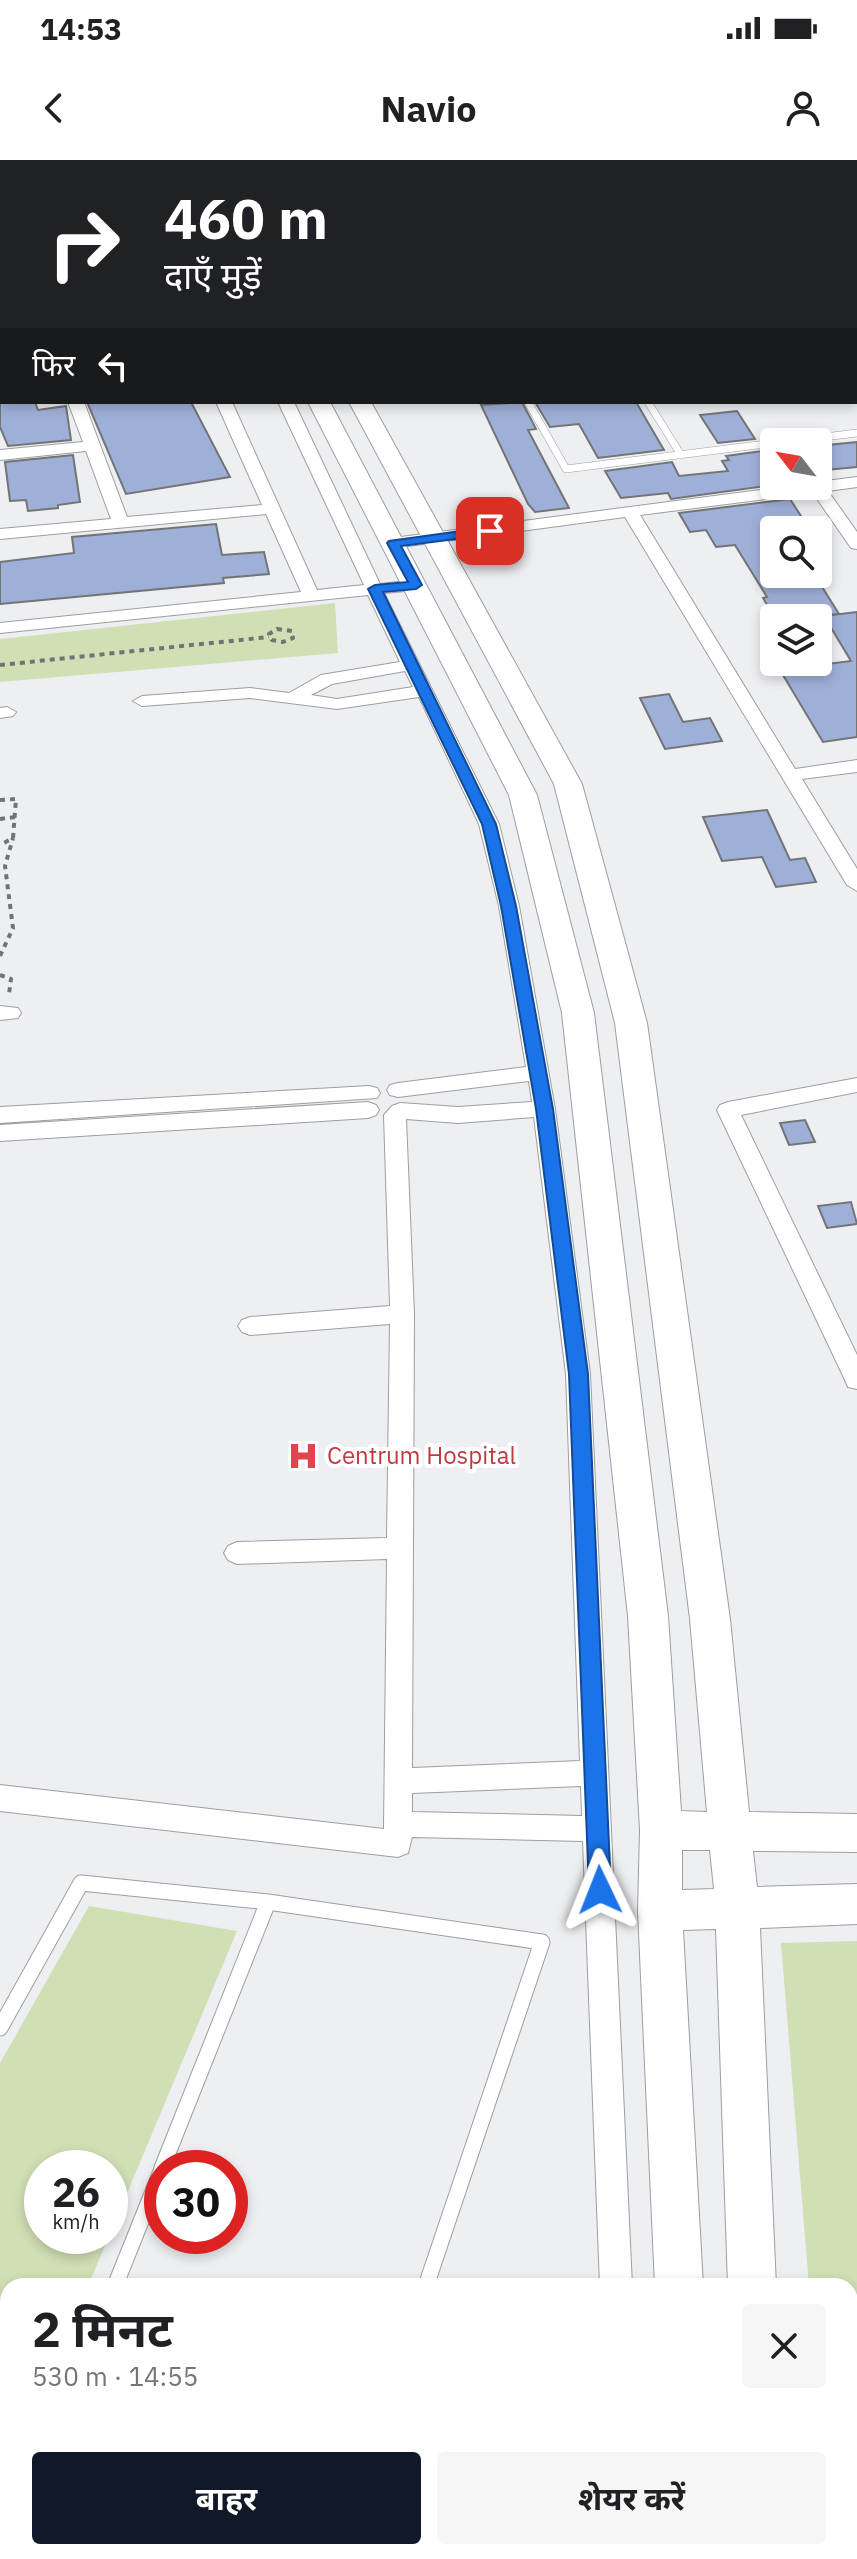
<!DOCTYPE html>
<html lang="hi">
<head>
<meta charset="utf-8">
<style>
  :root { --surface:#fff; --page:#f6f6f6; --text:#202124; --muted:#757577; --accent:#111827 }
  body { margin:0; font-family:"IBM Plex Sans","Noto Sans Devanagari",sans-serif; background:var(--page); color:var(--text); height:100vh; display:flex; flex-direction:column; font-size:30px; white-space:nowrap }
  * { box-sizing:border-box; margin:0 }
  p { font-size:26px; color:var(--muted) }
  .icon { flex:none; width:44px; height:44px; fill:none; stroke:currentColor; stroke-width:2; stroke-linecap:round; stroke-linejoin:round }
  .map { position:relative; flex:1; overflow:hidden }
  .drawer { position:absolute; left:0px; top:2118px; width:858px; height:282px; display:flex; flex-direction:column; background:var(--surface); border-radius:24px 24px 0 0; box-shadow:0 4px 12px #0003 }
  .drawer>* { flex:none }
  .top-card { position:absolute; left:0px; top:0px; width:858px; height:244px; box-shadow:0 4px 12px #0003; background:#202124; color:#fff; overflow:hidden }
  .needle { width:52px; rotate:301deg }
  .tools { position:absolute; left:760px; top:268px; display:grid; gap:16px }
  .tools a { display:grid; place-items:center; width:72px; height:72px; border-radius:8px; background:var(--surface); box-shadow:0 4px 12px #0003; font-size:40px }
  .speed { position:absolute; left:24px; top:1990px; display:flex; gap:16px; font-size:40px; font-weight:700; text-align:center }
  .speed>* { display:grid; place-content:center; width:104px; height:104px; border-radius:50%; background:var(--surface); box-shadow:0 4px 12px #0003; line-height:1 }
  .speed small { font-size:20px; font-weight:400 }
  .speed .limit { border:12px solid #d22; background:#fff; color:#111 }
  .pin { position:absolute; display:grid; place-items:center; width:68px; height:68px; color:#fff; margin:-34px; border-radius:16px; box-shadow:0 4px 12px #0006 }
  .me { position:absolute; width:88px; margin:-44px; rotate:358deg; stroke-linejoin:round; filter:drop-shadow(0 0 6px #0008) }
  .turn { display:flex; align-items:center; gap:28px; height:168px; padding:0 32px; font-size:36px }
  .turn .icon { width:104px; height:104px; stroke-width:2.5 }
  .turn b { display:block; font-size:56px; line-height:68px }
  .then { display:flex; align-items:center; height:76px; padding:0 32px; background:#0003; gap:16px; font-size:30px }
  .round { display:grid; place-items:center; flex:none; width:84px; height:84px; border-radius:8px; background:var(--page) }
  .summary { display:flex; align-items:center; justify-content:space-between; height:136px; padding:0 32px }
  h1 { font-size:48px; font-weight:700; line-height:60px }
  .cta { display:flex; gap:16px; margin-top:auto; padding:16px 32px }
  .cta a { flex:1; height:92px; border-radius:8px; background:var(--accent); color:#fff; font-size:32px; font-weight:700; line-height:92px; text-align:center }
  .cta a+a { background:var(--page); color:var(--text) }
  .status { display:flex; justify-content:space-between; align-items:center; height:56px; padding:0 40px; background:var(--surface); direction:ltr }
  .status svg { height:22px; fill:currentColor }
  header { display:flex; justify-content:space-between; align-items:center; height:104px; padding:0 32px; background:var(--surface); font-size:36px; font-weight:700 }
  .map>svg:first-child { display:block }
</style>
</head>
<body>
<div class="status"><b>14:53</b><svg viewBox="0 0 49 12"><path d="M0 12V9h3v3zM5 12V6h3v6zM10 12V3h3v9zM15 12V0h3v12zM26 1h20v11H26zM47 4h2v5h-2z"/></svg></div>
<header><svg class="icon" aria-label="back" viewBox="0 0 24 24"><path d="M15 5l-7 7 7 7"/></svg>Navio<svg class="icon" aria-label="person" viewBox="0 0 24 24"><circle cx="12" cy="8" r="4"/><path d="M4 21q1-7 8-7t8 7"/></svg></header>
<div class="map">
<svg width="857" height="2399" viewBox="0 0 857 2399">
  <rect width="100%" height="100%" fill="#eeeff2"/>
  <path fill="#d1dfb5" d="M335,443L338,493L0,522V479Z
    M89,1746L237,1771L110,2074V2008H42V2076H109L88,2126H8V2317L0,2336V1903Z
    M857,1781V2399H832L831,2392H850V2126H809L781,1783Z"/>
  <path fill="#9fb0d8" stroke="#737476" stroke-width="2" d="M0,242H35L38,250L66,246L71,280L8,286L0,267Z
    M87,242H191L230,317L126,334Z
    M522,242L536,269L528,270L569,348L535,352L528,344L481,245Z
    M535,242H636L664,290L598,298L579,264L550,267Z
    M737,251L755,279L718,283L700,255Z
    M857,282V307L826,310L818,299V286Z
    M762,291L774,309V325L671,339L668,333L621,338L605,311L672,302L679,316L728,311L722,301L729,300L726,296Z
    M73,295L80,342L58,345V348L28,351L26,340L10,341L5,302Z
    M790,339L810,370H774V414H814L839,454L775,458L763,438L767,437L735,385L716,387L706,370L690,372L679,353Z
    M216,364L222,395L264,392L269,414L223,418L224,423L0,444V402L74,393L72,377Z
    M857,452V577L823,582L780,510L851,501L824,456Z
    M669,534L683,562L710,558L722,581L665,589L640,538Z
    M767,650L790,700L805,698L816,722L776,727L762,697L722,701L703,657Z
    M805,960L815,982L789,985L780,963Z
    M851,1042L857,1064L827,1068L818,1046Z"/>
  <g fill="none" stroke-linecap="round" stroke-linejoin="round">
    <g stroke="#9d9ea1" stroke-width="8">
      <path id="lane-far1" d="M528,242L566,309L774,283
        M648,242L681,295
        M784,282L857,273"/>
    </g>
    <g stroke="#9d9ea1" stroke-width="17">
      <path id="lane" d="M0,1868L81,1723L268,1742L542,1782L426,2126
        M162,2008L268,1742
        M115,2126L162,2009
        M325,2392L340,2399
        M6,2399L9,2392"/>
    </g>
    <g stroke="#9d9ea1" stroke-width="2">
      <path id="street" d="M123,0H137L138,2H124Z
        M151,0H165L166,2H152Z
        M0,26H2V34H0Z
        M856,37H857V45H856Z
        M0,77H2V85H0Z
        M0,138H2V146H0Z
        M68,242H84L127,357L262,345L216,242H232L317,430L364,425L278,242H294L380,424L416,420L424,425L416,430L384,433L499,664L519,746L555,949L590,1214L632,2126H600L583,1681L412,1677L408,1693L398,1697L0,1651V1625L384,1669L387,1399L237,1404L228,1400L224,1393L228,1386L237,1382L387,1378L390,1164L250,1175L242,1172L238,1166L242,1160L250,1157L390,1146L384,955L392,946L400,943L458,947L532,942L529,921L398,937L390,935L387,930L390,925L398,923L526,907L499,746L479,664L419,537L337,549L250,538L142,546L133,541L142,536L250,528L289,533L321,515L400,502L368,435L0,473V463L301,432L266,354L0,379V369L111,359L86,291L0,300V290L83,282ZM405,511L413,527L337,539L311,535L332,524ZM534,957L566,1214L580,1601L412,1608L414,1154L406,959L458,963ZM581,1626L582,1656L412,1652V1633Z
        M857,317V327L828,331L857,372V389L851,388L813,333L640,355L795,609L857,600V612L802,619L857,709V731L847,725L625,357L393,388L385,383L393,378L790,326H818V322Z
        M7,547L16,552L13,556L0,558V548Z
        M0,846L18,848L21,853L18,858L0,860Z
        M857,918V932L741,955L857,1195V1229L848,1227L845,1220L717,950L720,945L728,942Z
        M369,926L377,928L380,933L377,938L0,963V947Z
        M368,942L376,945L379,950L376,955L368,958L0,981V965Z
        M610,2392H644V2399H610Z"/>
    </g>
    <g stroke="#9d9ea1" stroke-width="2">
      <path id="secondary" d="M177,0H197L198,2H178Z
        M212,0H232L234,2H214Z
        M308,242H330L537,635L594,853L668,1456L681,1651L707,1652L690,1459L615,863L554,624L349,242H371L582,624L647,863L730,1459L749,1652L857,1654V1692L753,1691L757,1727L857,1724V1764L760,1768L776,2126H728L716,1769L683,1770L703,2126H655L638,1751L640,1670L628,1456L562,853L509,635ZM682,1690H710L714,1729L682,1730Z
        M667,2392H719V2399H667Z
        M736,2392H788L789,2399H737Z"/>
    </g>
    <path stroke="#727375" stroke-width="4" stroke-dasharray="5 5" stroke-linecap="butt" d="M277,469L292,471L293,478L283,482L272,480L269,474Z
      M0,505L269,477
      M0,640L16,639L13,678L0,685
      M0,659L15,657
      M0,796L13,768L5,706L13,678
      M0,815L11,819L9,834"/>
    <use href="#lane-far1" stroke="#fff" stroke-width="7"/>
    <use href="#lane" stroke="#fff" stroke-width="15"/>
    <use href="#street" fill="#fff" fill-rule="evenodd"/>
    <use href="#secondary" fill="#fff" fill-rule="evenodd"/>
  </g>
  <path fill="#1a73e8" stroke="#114b97" stroke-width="2" d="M490,367L494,368V374L401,386L422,425L416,429L383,432L496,664L516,746L553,949L588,1214L611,1730L608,1737L600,1740L592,1737L589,1730L569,1214L536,949L501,746L482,664L368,429L375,425L408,422L387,383L389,381Z"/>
  <defs>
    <g id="hospital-bare" transform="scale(2.4)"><path d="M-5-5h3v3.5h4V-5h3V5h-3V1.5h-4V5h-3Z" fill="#e0444e" stroke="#fff" stroke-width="2.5" paint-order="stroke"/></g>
  </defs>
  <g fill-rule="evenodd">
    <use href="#hospital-bare" x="303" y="1296"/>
  </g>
  <g text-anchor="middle" stroke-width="8" stroke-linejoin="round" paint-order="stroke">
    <g font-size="24" fill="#be3a42" stroke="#fff" text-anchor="start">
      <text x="327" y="1304">Centrum Hospital</text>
    </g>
  </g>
</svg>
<div class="tools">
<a><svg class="needle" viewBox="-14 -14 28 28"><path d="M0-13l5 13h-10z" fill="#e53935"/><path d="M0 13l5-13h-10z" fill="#757577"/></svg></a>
<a><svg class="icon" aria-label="search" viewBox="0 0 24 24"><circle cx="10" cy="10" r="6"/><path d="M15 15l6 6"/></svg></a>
<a><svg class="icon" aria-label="layers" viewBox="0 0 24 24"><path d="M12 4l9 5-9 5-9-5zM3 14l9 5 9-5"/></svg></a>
</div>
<div class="speed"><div>26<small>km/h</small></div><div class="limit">30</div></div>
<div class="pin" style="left:490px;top:371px;background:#d93025"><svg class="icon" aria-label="arrive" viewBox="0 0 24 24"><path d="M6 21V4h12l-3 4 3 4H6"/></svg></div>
<svg class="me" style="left:600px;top:1730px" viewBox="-20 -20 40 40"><path d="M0-17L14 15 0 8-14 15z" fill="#1a73e8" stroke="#fff" stroke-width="4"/></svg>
<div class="top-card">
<div class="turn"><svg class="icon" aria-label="right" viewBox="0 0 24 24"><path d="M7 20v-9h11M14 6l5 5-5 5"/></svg><div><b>460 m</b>दाएँ मुड़ें</div></div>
<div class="then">फिर<svg class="icon" aria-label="left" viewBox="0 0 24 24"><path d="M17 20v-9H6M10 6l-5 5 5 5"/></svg></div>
</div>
<section class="drawer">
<div class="summary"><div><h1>2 मिनट</h1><p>530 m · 14:55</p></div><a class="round"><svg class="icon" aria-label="close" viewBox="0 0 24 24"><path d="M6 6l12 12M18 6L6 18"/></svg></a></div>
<div class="cta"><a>बाहर</a><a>शेयर करें</a></div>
</section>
</div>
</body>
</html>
